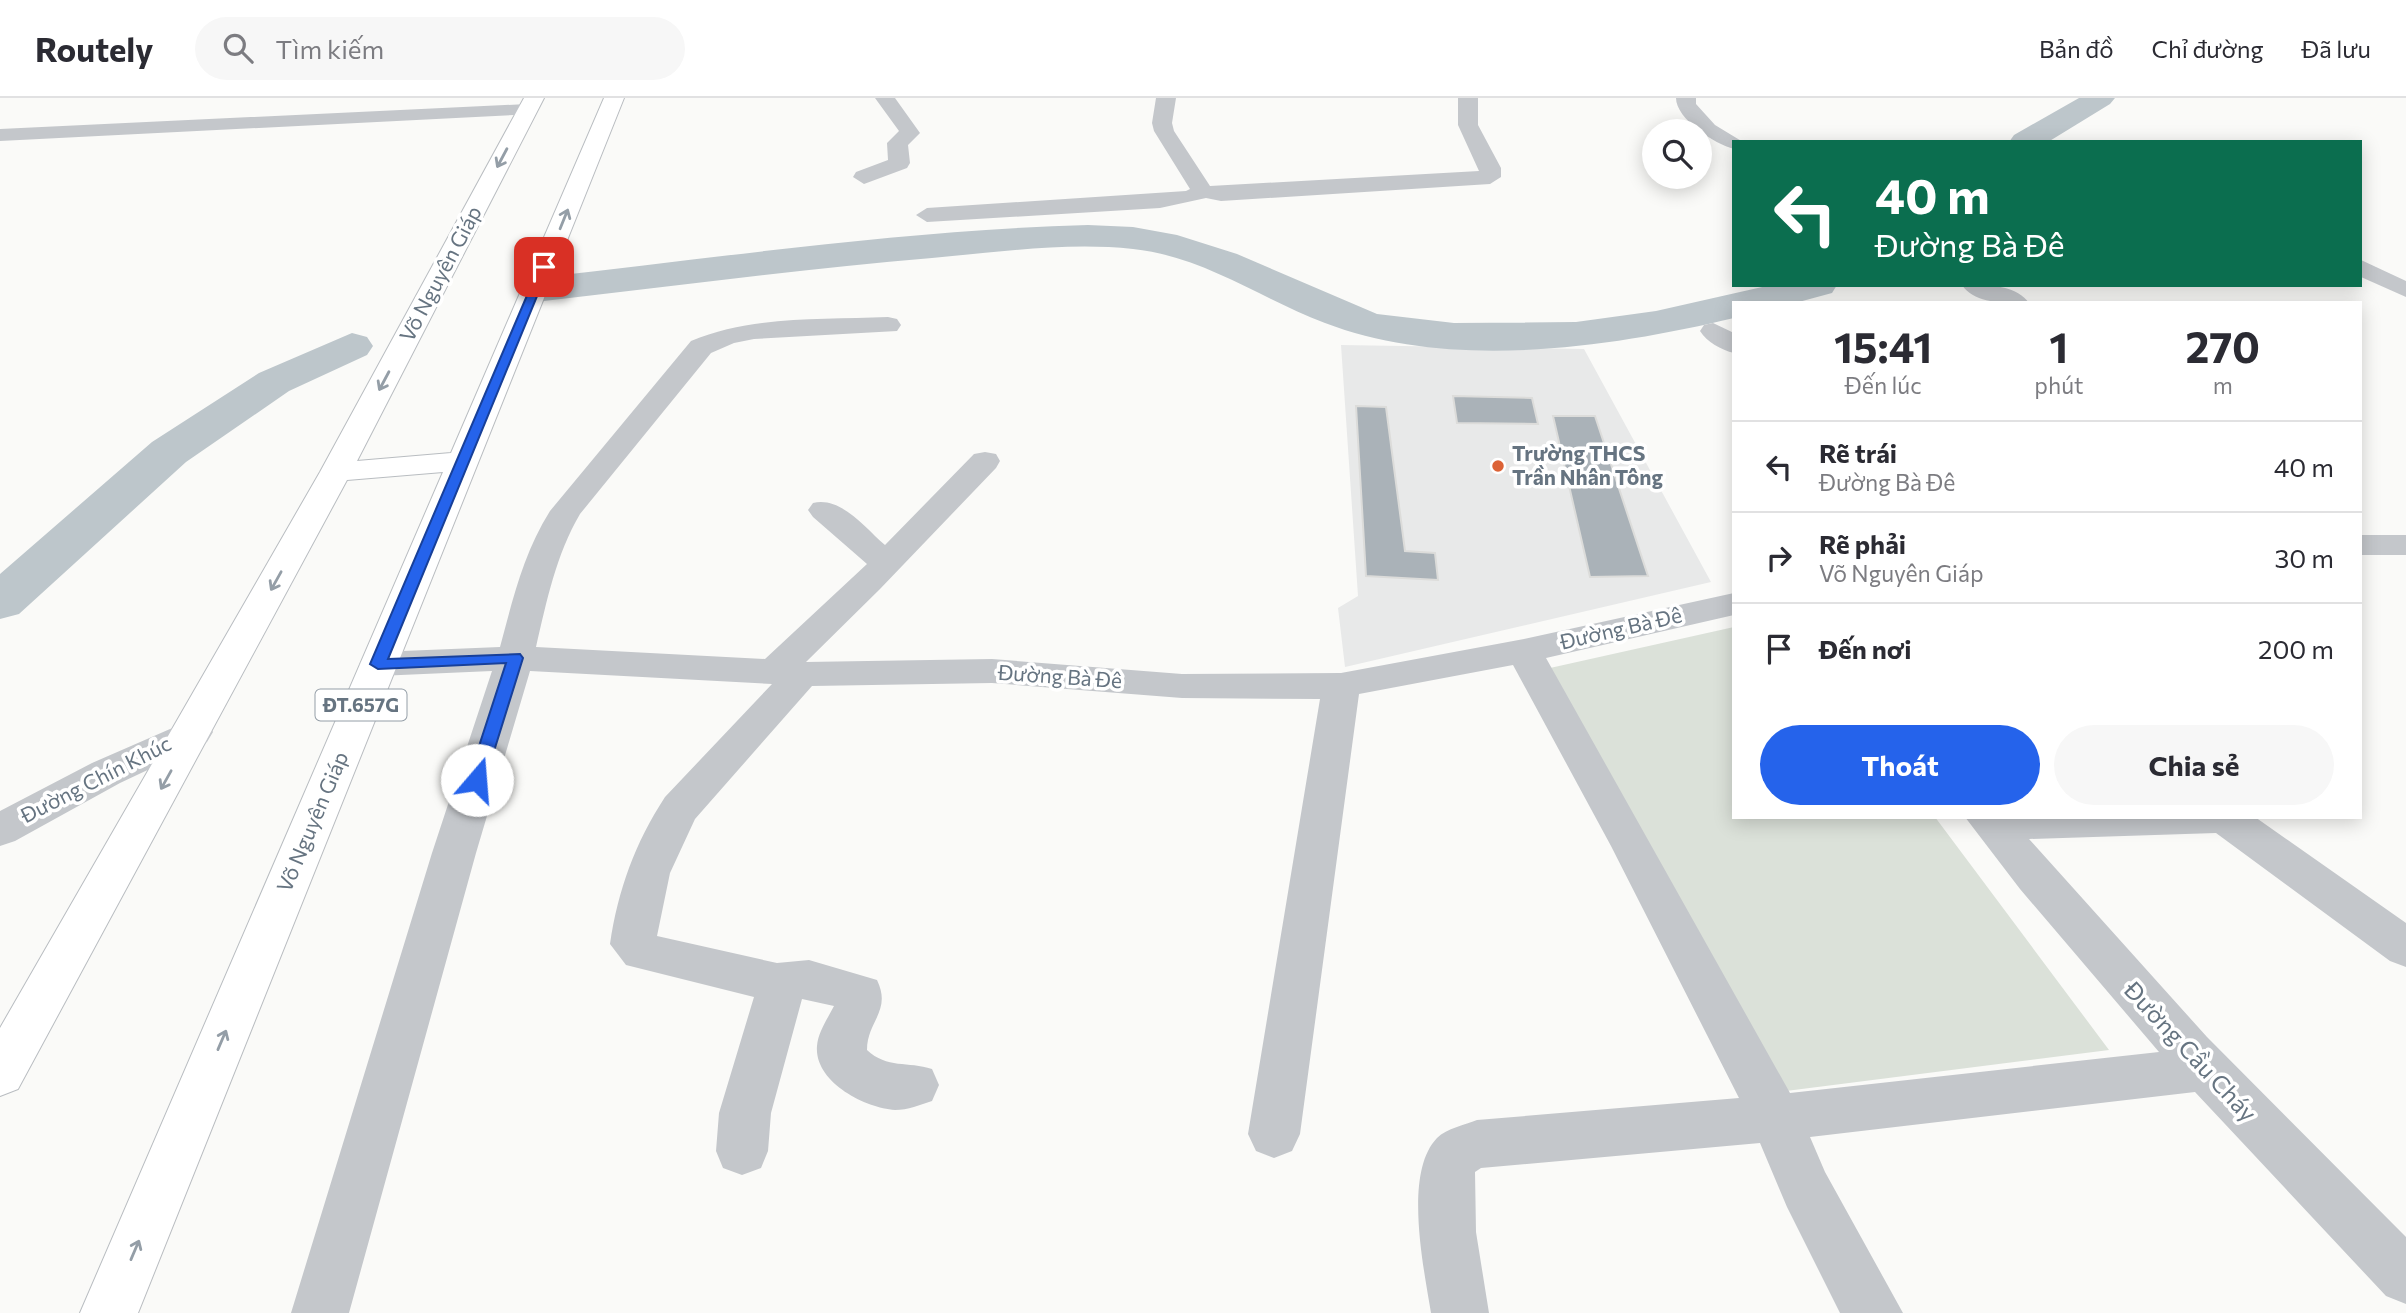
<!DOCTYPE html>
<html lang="vi">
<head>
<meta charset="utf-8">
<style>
  :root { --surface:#fff; --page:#f7f7f7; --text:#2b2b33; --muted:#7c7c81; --line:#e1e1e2; --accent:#2563eb }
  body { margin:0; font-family:Commissioner,sans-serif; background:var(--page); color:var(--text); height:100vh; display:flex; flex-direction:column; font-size:26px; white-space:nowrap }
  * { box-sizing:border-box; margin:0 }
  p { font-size:23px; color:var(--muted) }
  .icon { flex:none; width:38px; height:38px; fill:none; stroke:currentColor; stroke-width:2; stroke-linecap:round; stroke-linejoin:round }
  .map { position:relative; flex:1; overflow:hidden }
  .drawer { position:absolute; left:1732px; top:203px; width:630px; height:518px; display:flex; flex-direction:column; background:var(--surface); border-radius:0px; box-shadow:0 4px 18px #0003 }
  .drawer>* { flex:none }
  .top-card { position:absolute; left:1732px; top:42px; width:630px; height:147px; border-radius:0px; box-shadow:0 4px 18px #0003; background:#0b6e4f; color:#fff; overflow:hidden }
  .buttons { position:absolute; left:1642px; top:21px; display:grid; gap:14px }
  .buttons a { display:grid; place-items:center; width:70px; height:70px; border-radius:50%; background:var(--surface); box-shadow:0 4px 18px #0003; font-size:35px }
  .pin { position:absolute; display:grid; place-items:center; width:60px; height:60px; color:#fff; margin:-30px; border-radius:14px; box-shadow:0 4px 10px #0006 }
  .me { position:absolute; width:77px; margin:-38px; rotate:18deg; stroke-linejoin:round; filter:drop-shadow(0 0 5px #0008) }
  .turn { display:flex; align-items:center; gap:24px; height:147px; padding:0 28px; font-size:32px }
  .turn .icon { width:91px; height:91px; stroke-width:2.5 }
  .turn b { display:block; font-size:49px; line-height:60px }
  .eta { display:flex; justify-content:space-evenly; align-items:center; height:119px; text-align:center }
  .eta b { font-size:42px; font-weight:700; line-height:49px }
  .cta { display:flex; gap:14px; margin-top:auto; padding:14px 28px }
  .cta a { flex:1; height:80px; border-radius:42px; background:var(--accent); color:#fff; font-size:28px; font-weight:700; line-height:80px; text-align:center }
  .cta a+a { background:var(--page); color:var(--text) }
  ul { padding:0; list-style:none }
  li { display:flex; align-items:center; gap:21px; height:91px; padding:0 28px; border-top:2px solid var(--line) }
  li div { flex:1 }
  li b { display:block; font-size:26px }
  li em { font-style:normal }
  header { display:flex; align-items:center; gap:42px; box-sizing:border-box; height:98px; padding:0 35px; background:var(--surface); border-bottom:2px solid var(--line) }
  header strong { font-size:33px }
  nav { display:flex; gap:38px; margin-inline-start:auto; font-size:24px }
  .search { width:490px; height:63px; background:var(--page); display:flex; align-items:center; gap:18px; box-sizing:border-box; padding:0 24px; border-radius:38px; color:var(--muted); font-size:26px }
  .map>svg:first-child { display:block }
</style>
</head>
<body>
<header>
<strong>Routely</strong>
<div class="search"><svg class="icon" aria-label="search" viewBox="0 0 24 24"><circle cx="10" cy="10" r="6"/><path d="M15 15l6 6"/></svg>Tìm kiếm</div>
<nav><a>Bản đồ</a><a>Chỉ đường</a><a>Đã lưu</a></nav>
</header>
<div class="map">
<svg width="2406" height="1215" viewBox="0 0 2406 1215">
  <rect width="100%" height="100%" fill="#fafaf8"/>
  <path fill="#e8e9e9" d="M1341,247L1584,251L1711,484L1345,569L1338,510L1358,498Z"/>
  <path fill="#dbe1d9" d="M1734,529V719H1935L2109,952L1786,993L1550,570Z"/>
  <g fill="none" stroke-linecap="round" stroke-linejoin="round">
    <path fill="#bdc6cb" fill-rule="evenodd" d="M2079,0H2115L2110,6L2048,44H2009L2014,37Z
      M1088,127L1133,129L1177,137L1237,156L1377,216L1454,225L1576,224L1656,213L1771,187H1837L1832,195L1795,205H1734V220C1608,250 1450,273 1325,225C1261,201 1203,158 1133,151C1067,144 998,154 932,160C802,171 673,188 544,203L530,199L524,191L530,183L544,179C724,159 906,132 1088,127Z
      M352,235L367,239L373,248L367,257L289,293L186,364L19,516L0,521V476L152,344L259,275Z"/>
  </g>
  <path fill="#aab2b8" stroke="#dcdcda" stroke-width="2" d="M1453,298L1532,300L1538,326L1457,325Z
    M1356,308L1386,309L1405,453L1435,455L1438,482L1366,478Z
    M1553,318H1595L1648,478L1590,479Z"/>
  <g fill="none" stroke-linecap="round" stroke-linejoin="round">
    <g stroke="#b9bdc1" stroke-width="2">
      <path id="major" d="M524,0H544L357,363L451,355L604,0H624L138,1215H80L443,374L347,382L18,991L0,998V930L320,374Z"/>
    </g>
    <path fill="#c4c7cb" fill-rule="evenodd" d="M875,0H895L920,35L908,47L910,65L907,70L864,86L853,79L856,74L888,62L887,45L899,33Z
      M1156,0H1176L1172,25L1174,33L1210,88L1479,73L1458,27V0H1478V27L1501,70V79L1490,86L1221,103L1206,100L1160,110L927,124L916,117L927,110L1186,93L1190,91L1154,33L1152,25Z
      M1676,0H1696V6L1715,27L1743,44H1734V51C1715,46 1676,21 1676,0Z
      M527,6L537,12L534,16L0,43V31Z
      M2361,162L2406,183V199L2361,179Z
      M1962,187C1983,187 2015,185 2029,205C2008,205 1975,207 1962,187Z
      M888,219L897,221L901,227L897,233L754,241L734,245L711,255L580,416C556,457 547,502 536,549L765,561L867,466L813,419L808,412L813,405C841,398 865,430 885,447L974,356L985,354L996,356L1000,363L996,370L880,491L806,564L992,561L1182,576L1341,575L1524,541L1734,495V517L1546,560L1790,995L2159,954L2020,791L1965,719H2255L2406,825V869L2390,863L2216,735L2029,741L2207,939L2406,1139V1206L2386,1198L2195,994L1810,1039L1825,1074L1903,1215H1840L1787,1109L1760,1045L1481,1070L1475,1074L1476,1134L1489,1215H1431C1424,1171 1403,1075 1437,1040C1447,1030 1465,1027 1477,1022L1739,1000L1611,748L1513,567L1359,596L1300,1036L1292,1053L1274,1060L1256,1053L1248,1036L1320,601L1182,600L992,585L812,588L695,721L670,775L657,838L777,865L809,862L877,882C892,913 867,923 867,952C887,971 908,963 932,971L939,987L932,1003C920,1007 908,1012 895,1012C865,1010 814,984 817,948C818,934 828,920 834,908L802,901L771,1015L768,1053L761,1070L742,1077L723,1070L716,1053L719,1015L754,899L626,867L610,846C618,792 635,745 665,699L772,586L530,573L476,755L349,1215H291L432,755L492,573L378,578L365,574L359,566L365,558L378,554L500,549C513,501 523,456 550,413L691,243C753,217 822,222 888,219Z
      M1713,225L1734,235V255C1721,252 1707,244 1700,233L1704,227Z
      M2361,437H2406V457H2361Z
      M193,621L207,624L213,634L207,644L120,685L15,743L0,748V713L92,665Z"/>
    <use href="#major" fill="#fff" fill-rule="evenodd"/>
  </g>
  <defs><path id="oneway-shaft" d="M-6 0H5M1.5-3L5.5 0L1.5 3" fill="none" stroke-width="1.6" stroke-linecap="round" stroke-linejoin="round" transform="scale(1.75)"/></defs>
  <g stroke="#949ea7">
    <use href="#oneway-shaft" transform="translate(502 60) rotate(118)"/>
    <use href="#oneway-shaft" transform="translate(564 121) rotate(-68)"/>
    <use href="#oneway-shaft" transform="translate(384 283) rotate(118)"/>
    <use href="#oneway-shaft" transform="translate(276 483) rotate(119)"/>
    <use href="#oneway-shaft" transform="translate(166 682) rotate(119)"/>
    <use href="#oneway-shaft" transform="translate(222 942) rotate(-67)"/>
    <use href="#oneway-shaft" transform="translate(135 1152) rotate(-67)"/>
  </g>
  <path fill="#2563eb" stroke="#184099" stroke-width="2" d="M540,167L549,169L388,561L520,556L523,560L485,682L477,688L468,682L506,565L378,571L370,566Z"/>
  <circle fill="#dc6236" stroke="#fff" stroke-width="2.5" cx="1498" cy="368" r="7"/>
  <g text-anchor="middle" stroke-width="7" stroke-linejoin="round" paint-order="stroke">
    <rect fill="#fff" stroke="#949ea7" stroke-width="2" x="315.5" y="591.5" width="91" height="31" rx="5"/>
    <g font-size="19" font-weight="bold" fill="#667481">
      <text x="361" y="614">ĐT.657G</text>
    </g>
    <g font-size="21" fill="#667481" stroke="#fff">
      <text transform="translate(441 176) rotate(-62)" y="7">Võ Nguyên Giáp</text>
      <text transform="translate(1621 531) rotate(-13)" y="7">Đường Bà Đê</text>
      <text transform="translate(1060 579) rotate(4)" y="7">Đường Bà Đê</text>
      <text transform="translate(96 682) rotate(-27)" y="7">Đường Chín Khúc</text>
      <text transform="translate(313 724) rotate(-67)" y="7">Võ Nguyên Giáp</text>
    </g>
    <g font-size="21" font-weight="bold" fill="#667481" stroke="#fff" text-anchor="start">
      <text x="1512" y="363">Trường THCS<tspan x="1512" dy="24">Trần Nhân Tông</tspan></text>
    </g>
    <g font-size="24" fill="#667481" stroke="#fff">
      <text transform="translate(2190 954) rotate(47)" y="8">Đường Cầu Cháy</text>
    </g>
  </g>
</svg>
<div class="buttons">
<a><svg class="icon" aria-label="search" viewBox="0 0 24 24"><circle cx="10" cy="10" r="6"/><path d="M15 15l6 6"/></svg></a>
</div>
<div class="pin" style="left:544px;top:169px;background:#d93025"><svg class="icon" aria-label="arrive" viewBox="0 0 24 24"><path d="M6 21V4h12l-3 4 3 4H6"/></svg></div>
<svg class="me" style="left:477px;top:682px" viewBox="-20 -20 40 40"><circle r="19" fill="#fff"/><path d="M0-13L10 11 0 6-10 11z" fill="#2563eb"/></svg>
<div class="top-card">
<div class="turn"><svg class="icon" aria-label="left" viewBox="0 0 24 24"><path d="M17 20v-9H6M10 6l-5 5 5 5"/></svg><div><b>40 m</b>Đường Bà Đê</div></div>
</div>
<section class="drawer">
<div class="eta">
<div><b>15:41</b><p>Đến lúc</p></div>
<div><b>1</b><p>phút</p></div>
<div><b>270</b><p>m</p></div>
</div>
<ul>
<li><svg class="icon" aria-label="left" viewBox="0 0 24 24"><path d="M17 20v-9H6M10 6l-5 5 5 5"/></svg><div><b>Rẽ trái</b><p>Đường Bà Đê</p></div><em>40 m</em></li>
<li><svg class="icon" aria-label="right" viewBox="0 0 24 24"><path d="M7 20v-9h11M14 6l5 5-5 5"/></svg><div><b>Rẽ phải</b><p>Võ Nguyên Giáp</p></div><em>30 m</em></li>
<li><svg class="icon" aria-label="arrive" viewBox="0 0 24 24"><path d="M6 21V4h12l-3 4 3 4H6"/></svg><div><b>Đến nơi</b></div><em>200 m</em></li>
</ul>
<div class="cta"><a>Thoát</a><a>Chia sẻ</a></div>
</section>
</div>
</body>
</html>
